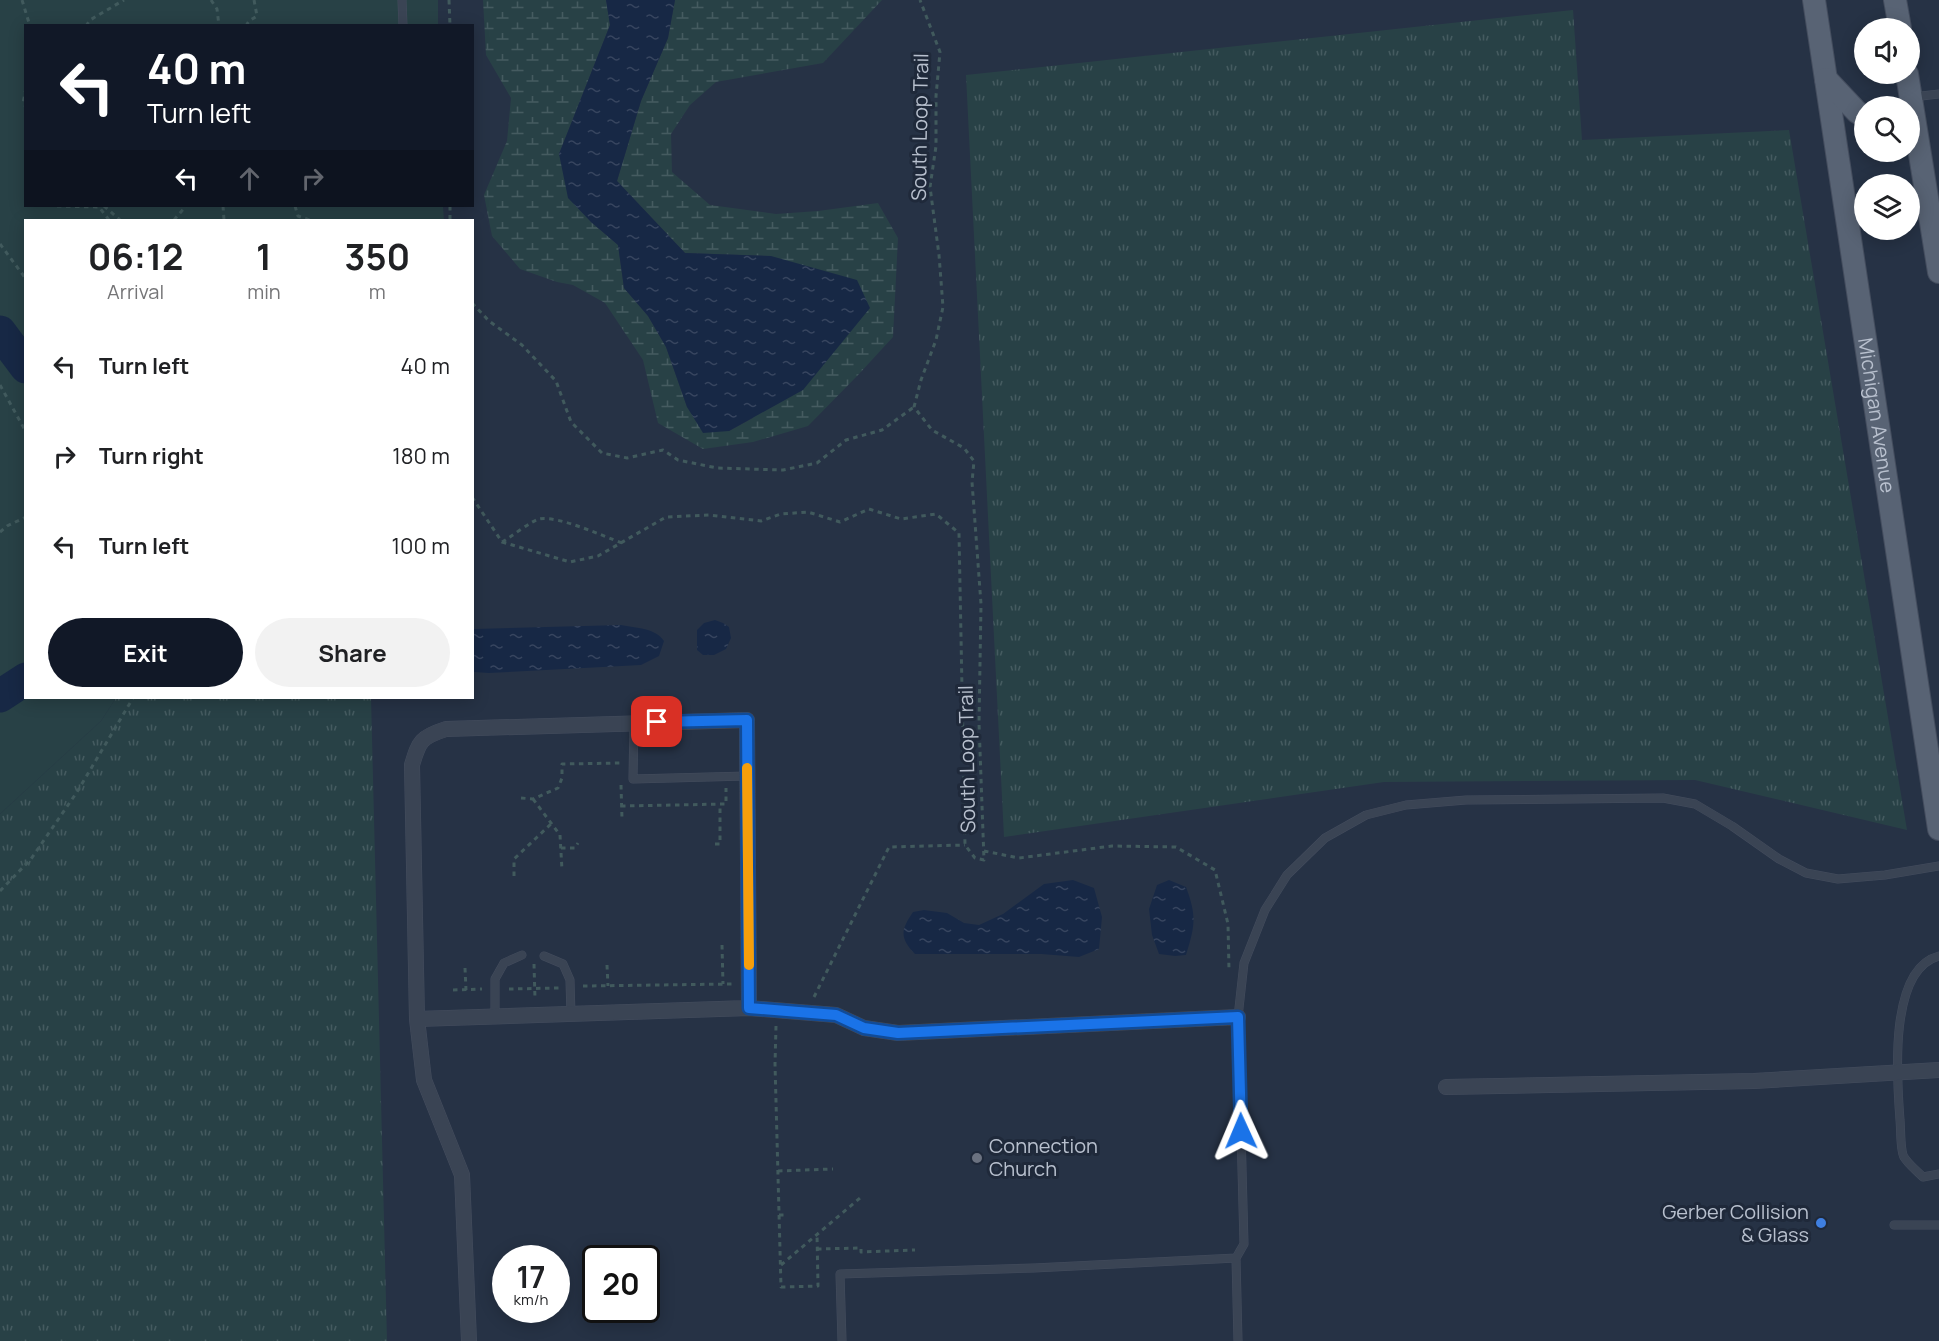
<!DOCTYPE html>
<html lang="en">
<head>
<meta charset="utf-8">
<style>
  :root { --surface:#fff; --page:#f2f2f2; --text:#202124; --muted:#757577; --accent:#111827 }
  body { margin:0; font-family:Manrope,sans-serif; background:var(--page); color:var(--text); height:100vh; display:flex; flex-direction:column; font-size:22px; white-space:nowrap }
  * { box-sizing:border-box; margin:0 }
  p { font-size:20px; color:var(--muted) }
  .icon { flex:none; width:33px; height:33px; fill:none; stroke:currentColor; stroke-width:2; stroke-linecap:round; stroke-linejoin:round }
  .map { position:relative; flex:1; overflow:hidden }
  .panel { position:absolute; left:24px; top:219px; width:450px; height:480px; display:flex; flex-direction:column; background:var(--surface); border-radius:0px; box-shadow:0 3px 15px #0003 }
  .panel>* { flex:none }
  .banner { position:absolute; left:24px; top:24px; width:450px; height:183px; border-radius:0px; box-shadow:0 3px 15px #0003; background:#111827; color:#fff; overflow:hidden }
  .tools { position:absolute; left:1854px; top:18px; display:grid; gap:12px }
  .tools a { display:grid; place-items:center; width:66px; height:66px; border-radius:50%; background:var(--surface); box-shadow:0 3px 15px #0003; font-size:30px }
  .speed { position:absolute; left:492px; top:1245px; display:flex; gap:12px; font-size:30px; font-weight:700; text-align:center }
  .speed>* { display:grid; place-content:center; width:78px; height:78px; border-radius:50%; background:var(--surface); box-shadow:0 3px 15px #0003; line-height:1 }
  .speed small { font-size:15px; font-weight:400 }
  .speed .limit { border:3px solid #111; border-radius:9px; background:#fff; color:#111 }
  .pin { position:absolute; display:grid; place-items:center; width:51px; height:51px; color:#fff; margin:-26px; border-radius:12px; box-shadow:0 3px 9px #0006 }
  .me { position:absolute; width:66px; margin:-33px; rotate:359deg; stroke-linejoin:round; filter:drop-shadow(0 0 4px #0008) }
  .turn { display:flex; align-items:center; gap:21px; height:126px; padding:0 24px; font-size:27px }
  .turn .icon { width:78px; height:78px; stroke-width:2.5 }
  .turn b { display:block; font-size:42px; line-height:51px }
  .lanes { display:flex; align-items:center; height:57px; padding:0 24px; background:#0003; justify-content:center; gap:30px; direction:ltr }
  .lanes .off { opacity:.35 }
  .eta { display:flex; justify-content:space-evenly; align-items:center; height:102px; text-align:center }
  .eta b { font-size:36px; font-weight:700; line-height:42px }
  .cta { display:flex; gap:12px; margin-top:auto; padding:12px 24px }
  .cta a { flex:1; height:69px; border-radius:36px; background:var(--accent); color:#fff; font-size:24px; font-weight:700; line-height:69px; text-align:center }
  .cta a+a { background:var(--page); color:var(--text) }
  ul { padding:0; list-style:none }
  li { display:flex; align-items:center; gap:18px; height:90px; padding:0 24px }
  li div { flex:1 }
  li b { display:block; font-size:22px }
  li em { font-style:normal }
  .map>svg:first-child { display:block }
</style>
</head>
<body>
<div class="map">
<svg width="1939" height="1341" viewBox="0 0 1939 1341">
  <defs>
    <pattern id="grass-tufts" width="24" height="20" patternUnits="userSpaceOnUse" patternTransform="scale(1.5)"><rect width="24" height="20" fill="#284146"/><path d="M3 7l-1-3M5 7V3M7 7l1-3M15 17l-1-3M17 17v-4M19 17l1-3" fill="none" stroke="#455b60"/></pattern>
    <pattern id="wetland-marsh" width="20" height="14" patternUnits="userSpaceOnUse" patternTransform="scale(1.5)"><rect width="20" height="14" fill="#284146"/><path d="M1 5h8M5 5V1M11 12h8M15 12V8" fill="none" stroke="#455b60"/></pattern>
    <pattern id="water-ripples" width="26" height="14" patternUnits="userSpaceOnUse" patternTransform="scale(1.5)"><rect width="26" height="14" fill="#172845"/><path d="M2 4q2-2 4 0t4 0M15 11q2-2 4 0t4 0" fill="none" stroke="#37455f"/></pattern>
  </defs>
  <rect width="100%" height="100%" fill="#263245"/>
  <path fill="url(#grass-tufts)" d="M1573,10L1582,140L1789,130L1907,830L1695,780L1384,782L1004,837L966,75Z
    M116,698H371L387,1341H0V814L101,721Z"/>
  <path fill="url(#wetland-marsh)" d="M483,0H606L610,25L559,154L591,222L618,245L624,288L648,316L666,347L687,407L729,431L753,418L771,256L685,253L617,181L641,101L668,38L675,0H882L823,63L716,82L690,105L671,134L672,172L710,205L776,214L818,211L878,203L898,238L893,337L859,374L808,426L753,442L703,449L658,423L643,360L605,303L573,285L557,282L520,269L492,236L484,195L507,141L511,98L486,55Z"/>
  <path fill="#284146" d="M0,0H438V25L26,26V206H443L444,220H26V698H116L101,721L0,814Z"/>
  <path fill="url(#water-ripples)" d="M606,0H675L668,38L641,101L617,181L685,253L771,256L857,280L870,308L803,390L729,431L703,433L687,407L666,347L648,316L624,288L618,245L591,222L568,198L559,154L610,25Z
    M715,620L723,623L729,627L731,638L726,649L714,655H703L697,650V630L704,623Z
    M621,625C636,628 656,628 664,641L659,656L641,665L489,673L473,672V629Z
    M1073,880L1094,888L1102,917L1099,949L1079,957L1041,954H915C899,937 901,930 913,912L924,910L947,913L964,923L979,925L1003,914L1044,884Z
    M1169,880L1186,887C1197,916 1195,926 1186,955L1175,956L1159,954L1152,935L1149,909L1157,885Z"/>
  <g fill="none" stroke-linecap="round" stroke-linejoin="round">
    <path stroke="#172845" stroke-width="33" d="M0,332L26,367
      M0,696L26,679"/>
    <g stroke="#444d5e" stroke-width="9">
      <path id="service" d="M402,0L403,26
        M1913,97L1939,94
        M634,722L633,779L747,776
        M544,956L563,964L570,980L571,1015
        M1939,956C1888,969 1897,1080 1900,1120C1901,1129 1900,1150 1904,1157C1908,1164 1917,1171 1923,1177L1939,1174
        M495,1017V979L504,963L522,955
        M1894,1225H1939
        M842,1341L840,1274L1034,1268L1236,1258
        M1238,1341L1236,1258L1244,1244L1238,1017L1244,963L1265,910L1287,875L1325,838L1366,815L1406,805L1466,800L1663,798L1695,804L1732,826L1779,859L1806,873L1838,879L1885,875L1939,866"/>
    </g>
    <g stroke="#444d5e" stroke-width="16">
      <path id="minor" d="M417,1019L749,1008
        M1446,1087L1754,1081L1939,1070
        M469,1341L462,1175L424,1080L417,1019L412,765C419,741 421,737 446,729L747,720L749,1008L836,1015L864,1028L898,1033L1238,1017"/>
    </g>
    <g stroke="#444d5e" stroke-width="24">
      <g id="primary">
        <path id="s1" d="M1814,0L1939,829"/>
        <path d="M1895,0L1900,28"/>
        <path d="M1907,74L1939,272"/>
        <path d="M1826,79L1857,112L1864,116"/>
      </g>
    </g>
    <path stroke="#415a5d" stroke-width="3" stroke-dasharray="4.5 4.5" stroke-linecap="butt" d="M22,0L30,26
      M211,0L217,9L219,26
      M449,0L450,26
      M86,26L90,20L124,0
      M246,26L249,21L257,16L254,0
      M26,88L23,103L26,107
      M57,206L99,207L109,220
      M104,206L120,220
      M223,206L224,220
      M295,206L298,216L310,220
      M450,206V220
      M174,220L186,206
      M0,244L26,279
      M472,303L489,321L522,345L556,381L571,422L602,453L627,458L663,450L678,460L717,468L783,470L817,463L846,440L882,430L914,407
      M0,385L26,432
      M472,497L502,542L570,562L598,556L666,517L709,515L761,521L781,514L808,512L840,522L869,509L901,519L936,514L959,533L965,845L975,858L984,860L979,723L981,604L972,482L974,461L964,448L932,430L914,407L921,380L936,340L943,307L939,255L930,187L936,146V96L940,52L920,0
      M0,532L7,526L26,517
      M502,542C511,537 531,521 539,519C557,515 603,536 622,543
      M621,785L622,819
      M521,798L533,799L558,788L562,778V764L621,763
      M533,799L560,835L562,870
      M621,806L726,804V788
      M715,844H720V804
      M561,848H575L578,843
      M984,851L1019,858L1112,846L1176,847L1215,870L1228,924L1229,970
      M514,876V859L552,823
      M0,891L31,859L77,792L133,698
      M722,945L723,984
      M534,964L535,999
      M607,965L608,986
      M465,968L466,990
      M583,986L732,984
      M509,989L559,988
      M453,990L482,989
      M814,997L889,847L965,845
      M776,1026L775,1064L781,1287L818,1286L817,1234
      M778,1171L833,1169
      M779,1215H787
      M817,1249L861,1248V1252L915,1250
      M781,1265L860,1198"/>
    <use href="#service" stroke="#3a4454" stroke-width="8"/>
    <use href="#minor" stroke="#3a4454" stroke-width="15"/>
    <use href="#primary" stroke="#586374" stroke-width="22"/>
  </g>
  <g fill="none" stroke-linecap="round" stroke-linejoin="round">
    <g stroke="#114b97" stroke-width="15">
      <path id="route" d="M657,722L747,720L749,1008L836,1015L864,1028L898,1033L1238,1017L1241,1131"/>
    </g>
    <use href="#route" stroke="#1a73e8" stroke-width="10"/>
    <path stroke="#f59e0b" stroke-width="10" d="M747,768L749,965"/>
  </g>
  <circle fill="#6b7280" stroke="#1f293a" stroke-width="2" cx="977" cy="1158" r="6"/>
  <circle fill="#3f7fe0" stroke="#1f293a" stroke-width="2" cx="1821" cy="1223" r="6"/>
  <g text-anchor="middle" stroke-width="6" stroke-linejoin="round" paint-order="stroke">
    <g font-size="20" fill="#b8c0ce" stroke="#1f293a">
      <text transform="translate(920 127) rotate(-89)" y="7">South Loop Trail</text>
      <text dy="7" stroke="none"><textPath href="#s1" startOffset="420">Michigan Avenue</textPath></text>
      <text transform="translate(967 759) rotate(-91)" y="7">South Loop Trail</text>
    </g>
    <g font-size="20" fill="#b8c0ce" stroke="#1f293a" text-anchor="start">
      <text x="989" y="1153">Connection<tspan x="989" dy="23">Church</tspan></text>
      <text x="1809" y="1219" text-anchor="end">Gerber Collision<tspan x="1809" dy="23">&amp; Glass</tspan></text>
    </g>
  </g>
</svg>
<div class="tools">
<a><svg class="icon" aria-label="sound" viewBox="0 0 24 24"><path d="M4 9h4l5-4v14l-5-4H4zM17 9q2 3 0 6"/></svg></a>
<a><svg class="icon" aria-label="search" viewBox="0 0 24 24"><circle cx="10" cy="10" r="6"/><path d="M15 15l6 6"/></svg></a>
<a><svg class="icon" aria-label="layers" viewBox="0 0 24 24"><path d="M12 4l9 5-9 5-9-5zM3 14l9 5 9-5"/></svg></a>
</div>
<div class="speed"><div>17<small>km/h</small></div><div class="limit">20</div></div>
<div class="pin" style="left:657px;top:722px;background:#d93025"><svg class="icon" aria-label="arrive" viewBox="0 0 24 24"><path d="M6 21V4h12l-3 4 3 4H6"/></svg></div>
<svg class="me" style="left:1241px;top:1131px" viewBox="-20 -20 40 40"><path d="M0-17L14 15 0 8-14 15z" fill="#1a73e8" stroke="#fff" stroke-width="4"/></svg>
<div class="banner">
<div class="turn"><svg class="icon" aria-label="left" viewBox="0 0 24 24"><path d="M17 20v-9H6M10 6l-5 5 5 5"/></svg><div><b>40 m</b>Turn left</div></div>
<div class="lanes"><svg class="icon" aria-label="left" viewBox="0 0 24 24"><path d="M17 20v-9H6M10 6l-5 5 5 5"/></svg><svg class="icon off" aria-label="ahead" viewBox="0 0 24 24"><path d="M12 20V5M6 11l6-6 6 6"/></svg><svg class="icon off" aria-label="right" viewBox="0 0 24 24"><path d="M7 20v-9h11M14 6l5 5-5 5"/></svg></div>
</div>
<section class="panel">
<div class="eta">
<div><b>06:12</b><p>Arrival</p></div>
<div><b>1</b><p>min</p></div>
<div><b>350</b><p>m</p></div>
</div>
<ul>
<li><svg class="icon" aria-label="left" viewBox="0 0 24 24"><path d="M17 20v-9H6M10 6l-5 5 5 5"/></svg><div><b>Turn left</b></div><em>40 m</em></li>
<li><svg class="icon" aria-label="right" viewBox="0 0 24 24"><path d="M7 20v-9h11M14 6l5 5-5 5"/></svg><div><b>Turn right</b></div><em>180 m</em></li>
<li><svg class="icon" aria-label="left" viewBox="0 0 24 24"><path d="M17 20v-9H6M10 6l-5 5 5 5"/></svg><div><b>Turn left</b></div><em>100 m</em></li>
</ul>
<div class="cta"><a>Exit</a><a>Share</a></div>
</section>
</div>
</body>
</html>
